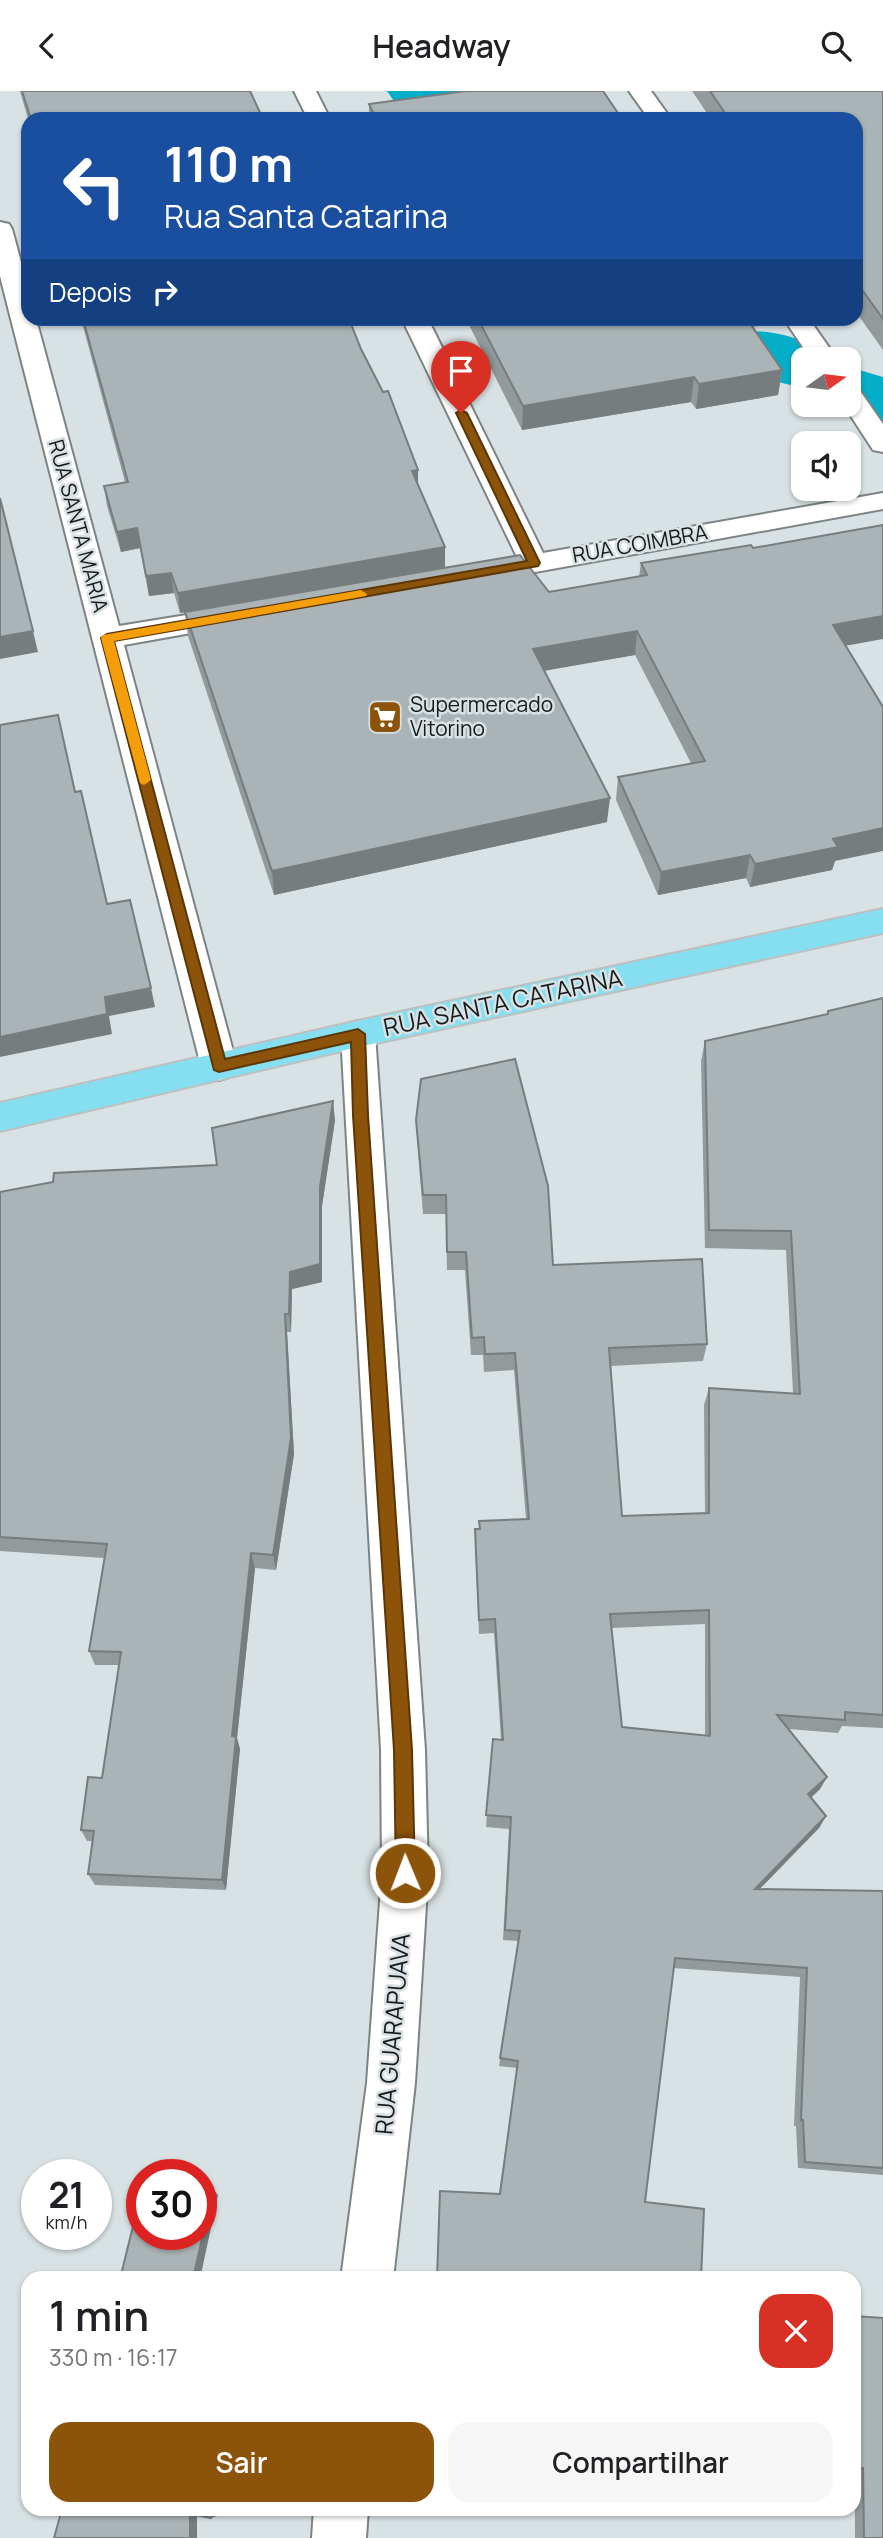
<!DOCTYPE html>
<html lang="pt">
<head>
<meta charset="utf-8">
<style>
  :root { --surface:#fff; --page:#f6f6f6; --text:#202124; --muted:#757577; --accent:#8c530a }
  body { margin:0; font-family:Manrope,sans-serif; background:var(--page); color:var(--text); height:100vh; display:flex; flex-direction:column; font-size:26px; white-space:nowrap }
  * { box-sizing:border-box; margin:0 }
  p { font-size:23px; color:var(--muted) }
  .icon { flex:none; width:38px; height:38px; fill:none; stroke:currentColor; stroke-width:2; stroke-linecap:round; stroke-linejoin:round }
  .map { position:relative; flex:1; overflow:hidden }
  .sheet { position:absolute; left:21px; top:2180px; width:840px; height:245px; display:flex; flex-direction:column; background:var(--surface); border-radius:21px; box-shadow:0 2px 5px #0004 }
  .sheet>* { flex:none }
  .top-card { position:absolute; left:21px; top:21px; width:842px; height:214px; border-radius:21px; box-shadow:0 2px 5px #0004; background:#1a4fa0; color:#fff; overflow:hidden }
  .needle { width:46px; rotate:76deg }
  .buttons { position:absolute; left:791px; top:256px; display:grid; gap:14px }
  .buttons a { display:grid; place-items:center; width:70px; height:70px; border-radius:14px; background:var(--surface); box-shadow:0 2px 5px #0004; font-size:35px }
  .speed { position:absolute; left:21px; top:2068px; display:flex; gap:14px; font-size:35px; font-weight:700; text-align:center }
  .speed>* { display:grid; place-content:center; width:91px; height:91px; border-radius:50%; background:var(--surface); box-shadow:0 2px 5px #0004; line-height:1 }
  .speed small { font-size:18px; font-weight:400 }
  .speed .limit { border:10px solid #d22; background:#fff; color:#111 }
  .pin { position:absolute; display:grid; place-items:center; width:60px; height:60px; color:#fff; margin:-72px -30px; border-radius:50% 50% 50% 0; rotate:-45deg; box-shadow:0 0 7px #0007 }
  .pin .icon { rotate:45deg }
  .me { position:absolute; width:77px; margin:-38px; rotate:359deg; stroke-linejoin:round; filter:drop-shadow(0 0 5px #0008) }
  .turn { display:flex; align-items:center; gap:24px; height:147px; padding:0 28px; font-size:32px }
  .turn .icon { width:91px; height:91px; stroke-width:2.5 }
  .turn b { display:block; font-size:49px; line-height:60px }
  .then { display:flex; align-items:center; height:66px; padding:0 28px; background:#0003; gap:14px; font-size:26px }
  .round { display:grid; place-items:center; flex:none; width:74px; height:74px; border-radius:21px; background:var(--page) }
  .summary { display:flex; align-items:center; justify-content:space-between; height:119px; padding:0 28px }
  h1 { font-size:42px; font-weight:600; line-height:52px }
  .primary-button { display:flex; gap:14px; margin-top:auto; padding:14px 28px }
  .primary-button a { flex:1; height:80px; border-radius:21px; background:var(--accent); color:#fff; font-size:28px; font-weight:600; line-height:80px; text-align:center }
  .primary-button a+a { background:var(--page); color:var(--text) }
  header { display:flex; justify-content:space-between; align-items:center; height:91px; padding:0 28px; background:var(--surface); font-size:32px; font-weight:600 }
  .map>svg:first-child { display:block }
</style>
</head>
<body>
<header><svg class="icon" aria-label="back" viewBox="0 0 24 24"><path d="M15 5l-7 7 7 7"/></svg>Headway<svg class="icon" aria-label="search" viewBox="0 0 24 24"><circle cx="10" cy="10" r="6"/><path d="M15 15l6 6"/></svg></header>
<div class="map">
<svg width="883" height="2447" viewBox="0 0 883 2447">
  <rect width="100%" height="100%" fill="#d8e1e3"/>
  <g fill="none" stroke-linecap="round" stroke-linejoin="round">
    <path fill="#04aec9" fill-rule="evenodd" d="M387,0H489L500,8L515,28H451L437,21L396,13Z
      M566,228H634C641,240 650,248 664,249C720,245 754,229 810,253C819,257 826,260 832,268H803V297L778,291L754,280L664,291L621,283L605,277L590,266Z
      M849,276L883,286V334L858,328L827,313H849Z"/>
    <g stroke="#7c8486" stroke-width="4">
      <path id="minor" d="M294,0H316L330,28H308Z
        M629,0H651L671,28H649Z
        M0,131L9,133L12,138L28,197V228H36L119,535L236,516L246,518L251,525L246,532L236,534L124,554L237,975L231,985L219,989L207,985L201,975L0,185Z
        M402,228H428L543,462L883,402V418L475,492L465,489L461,483L465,477L517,466Z
        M784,228H809L837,268H811Z
        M849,295L858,297L883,333V361L873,359L843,313H849Z
        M358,930L370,934L375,943L425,1659L428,1782L415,1992L393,2188H341L367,1992L382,1782L381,1659L341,943L346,934Z
        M314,2418H368L366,2447H312Z"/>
    </g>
    <g stroke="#bebfbf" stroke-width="4">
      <path id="primary" d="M883,818V842L358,956L0,1040V1012L358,930Z"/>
    </g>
    <use href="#minor" fill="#fff" fill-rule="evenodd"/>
    <use href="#primary" fill="#85dff0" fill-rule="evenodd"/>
  </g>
  <path fill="#929a9c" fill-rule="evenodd" d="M20,0H250L263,28H28Z
    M692,0H883V259L856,221V28H711Z
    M369,13L622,28H369Z
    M81,228H349L361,258L418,379V393L445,456V476L180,522L174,502L149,505L140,457L121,461L107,415L104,395L125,391Z
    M466,228H783L782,230L752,236L782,279L778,304L696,318L691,311L522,339Z
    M753,457L846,555L835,770L832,779L750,796L746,787L658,804L616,709L618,686L691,672L635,564L544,579L607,731L274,804L188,545L185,521L549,501L639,486L641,472Z
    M883,907V1637L842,1635L838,1642L789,1638L827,1686L820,1698L811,1707L826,1725L819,1737L759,1798L883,1800V2084L798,2077L796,2035H794L800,1886L673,1877L499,2103L517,1977L499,1975L518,1850L503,1849L509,1738L486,1736L493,1648H501L494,1542L479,1543L475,1453V1438H479V1430L526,1428L514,1279L484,1281L483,1264H471L465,1179H447L446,1123H423L417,1048L416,1029L553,1174L707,1253L703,1270L611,1275L622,1425L705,1422L704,1314L709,1297L793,1302L786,1159L705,1157L701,970L705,950L827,923L828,920ZM705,1533V1645L622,1636L612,1537Z
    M335,1029L322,1115V1191L292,1198L291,1241H287L294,1363L276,1479L255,1477L237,1647L240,1658L226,1799L95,1794L88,1783L92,1750H87L81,1739L102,1687L119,1574H95L89,1560L104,1467L0,1460V1101L217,1074Z
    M854,2225L883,2447H855Z"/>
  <path fill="#777d7f" d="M737,228H783L782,230L735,239Z
    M782,279L778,304L696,318L699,293Z
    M694,286L691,311L522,339L523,315Z
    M418,379V399L412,380Z
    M137,437L140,457L121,461L117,441Z
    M445,456V476L180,522L178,502Z
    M171,482L174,502L149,505L146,485Z
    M883,525V548L828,558L833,534Z
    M33,540L38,561L0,568V546Z
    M637,540L635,564L532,582L533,558Z
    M610,707L607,731L274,804L272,780Z
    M883,737V760L835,770L832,779L750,796L755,773L833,748Z
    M750,764L746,787L658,804L661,781Z
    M151,897L155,916L109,925L112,943L0,966V946L105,906Z
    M333,1010L335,1029L322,1115V1191L292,1198L291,1241L289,1223L290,1181L320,1096Z
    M285,1223L287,1241L294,1363L276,1479L273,1464Z
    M251,1462L255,1477L237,1647L240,1658L226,1799L222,1789L232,1645Z
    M827,1686L820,1698L801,1715L808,1703Z
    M826,1725L819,1737L749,1809L755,1798Z
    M213,2098L218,2104L200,2188H193Z
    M213,2418H219L217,2425L211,2427Z
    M197,2421V2447H190V2423Z"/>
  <path fill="#aab3b5" stroke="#777d7f" stroke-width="2" fill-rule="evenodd" d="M22,0H250L263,28H31Z
    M466,0H603L622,28H376L369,13Z
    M710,0H883V228L858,193L856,194V28H729Z
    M83,228H349L361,258L383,301L388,300L418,379L412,380L445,456L178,502L171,482L146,485L137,437L117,441L104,395L128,391Z
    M478,228H747L782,279L699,293L694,286L523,315Z
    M0,407L33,540L0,546Z
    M883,434V525L833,534L883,616V737L833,748L838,756L755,773L750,764L661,781L618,686L705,670L637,540L533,558L610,707L272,780L185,521L520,464L549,501L647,484L641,472L751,454L753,457Z
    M58,624L75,701L81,700L107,813L130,809L151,897L105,906L107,923L0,946V634Z
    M883,907V1624L845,1621V1629L777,1624L827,1686L808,1703L826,1725L755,1798L883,1800V2077L805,2071L803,2029H801L807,1877L675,1867L645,2111L704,2118L701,2188H437L440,2100L500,2103L518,1970L500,1967L520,1840L505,1839L511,1726L486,1724L493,1648L503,1649L495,1528L479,1529L475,1438H480L479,1430L529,1428L515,1262L485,1263L484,1246L472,1247L466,1161H447L446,1104H423L416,1029L421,988L515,968L548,1095L553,1174L702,1168L707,1253L609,1257L622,1425L709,1422V1297L800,1303L791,1140L709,1139L705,950L828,923V920ZM709,1519L710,1645L622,1636L610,1523Z
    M333,1010L320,1096V1173L290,1181L289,1223H285L291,1347L273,1464L251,1462L232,1645L236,1646L222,1789L88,1783L94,1740L81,1739L88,1686L102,1687L121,1561L89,1560L107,1453L0,1446V1101L53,1091L54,1082L217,1074L212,1037Z
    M213,2098L193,2188H120L135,2127L142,2125V2144H201V2103Z
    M854,2225L883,2227V2447H864L863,2377H854Z
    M62,2418H213L211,2427L190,2423V2447H54Z"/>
  <path fill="#8c530a" stroke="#5b3606" stroke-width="2" d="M461,319L467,322L540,472L538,475L114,550L225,968L358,938L365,943L368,1024L412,1659L415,1782L412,1789L405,1792L398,1789L396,1782L394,1659L353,1024L351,951L219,981L214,979L101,547L107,543L527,470L456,322Z"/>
  <path fill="#f59e0b" d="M361,499L367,503L366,505L114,550L151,689L144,694L140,692L101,547L103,544Z"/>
  <defs>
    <g id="supermarket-square" transform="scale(1.75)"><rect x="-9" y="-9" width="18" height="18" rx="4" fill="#8c530a" stroke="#d8e1e3"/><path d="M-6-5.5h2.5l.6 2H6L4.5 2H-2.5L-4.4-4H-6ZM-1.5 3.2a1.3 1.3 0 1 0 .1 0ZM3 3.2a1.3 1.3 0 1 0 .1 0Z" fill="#fff"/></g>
  </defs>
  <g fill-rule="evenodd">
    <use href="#supermarket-square" x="385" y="626"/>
  </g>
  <g text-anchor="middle" stroke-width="5" stroke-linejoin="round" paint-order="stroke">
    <g font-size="21" fill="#171a1b" stroke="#d8e1e3">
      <text transform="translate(78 435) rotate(75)" y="7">RUA SANTA MARIA</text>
      <text transform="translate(640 453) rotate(-10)" y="7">RUA COIMBRA</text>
    </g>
    <g font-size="21" fill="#171a1b" stroke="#d8e1e3" text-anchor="start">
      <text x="410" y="621">Supermercado<tspan x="410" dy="24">Vitorino</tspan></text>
    </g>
    <g font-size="24" fill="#171a1b" stroke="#d8e1e3">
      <text transform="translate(503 912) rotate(-12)" y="8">RUA SANTA CATARINA</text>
      <text transform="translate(393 1943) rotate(-85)" y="8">RUA GUARAPUAVA</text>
    </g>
  </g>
</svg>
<div class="buttons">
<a><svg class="needle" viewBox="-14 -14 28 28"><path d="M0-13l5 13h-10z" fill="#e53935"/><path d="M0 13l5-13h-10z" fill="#757577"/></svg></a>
<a><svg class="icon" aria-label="sound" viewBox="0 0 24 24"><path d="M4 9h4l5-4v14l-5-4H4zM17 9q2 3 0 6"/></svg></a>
</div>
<div class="speed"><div>21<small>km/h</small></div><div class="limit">30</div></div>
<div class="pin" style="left:461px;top:322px;background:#d93025"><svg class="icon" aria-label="arrive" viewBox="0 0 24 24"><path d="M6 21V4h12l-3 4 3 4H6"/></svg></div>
<svg class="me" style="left:405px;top:1782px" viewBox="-20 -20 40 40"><circle r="17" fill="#8c530a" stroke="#fff" stroke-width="3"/><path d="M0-11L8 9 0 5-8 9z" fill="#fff"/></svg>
<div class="top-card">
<div class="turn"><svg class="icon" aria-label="left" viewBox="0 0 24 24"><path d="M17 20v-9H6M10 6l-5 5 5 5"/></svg><div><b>110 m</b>Rua Santa Catarina</div></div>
<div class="then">Depois<svg class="icon" aria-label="right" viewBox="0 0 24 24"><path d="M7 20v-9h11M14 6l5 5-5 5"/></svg></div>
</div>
<section class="sheet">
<div class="summary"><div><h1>1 min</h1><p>330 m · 16:17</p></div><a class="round" style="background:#d93025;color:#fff"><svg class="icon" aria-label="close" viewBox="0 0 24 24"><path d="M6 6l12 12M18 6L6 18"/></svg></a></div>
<div class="primary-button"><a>Sair</a><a>Compartilhar</a></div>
</section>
</div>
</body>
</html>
